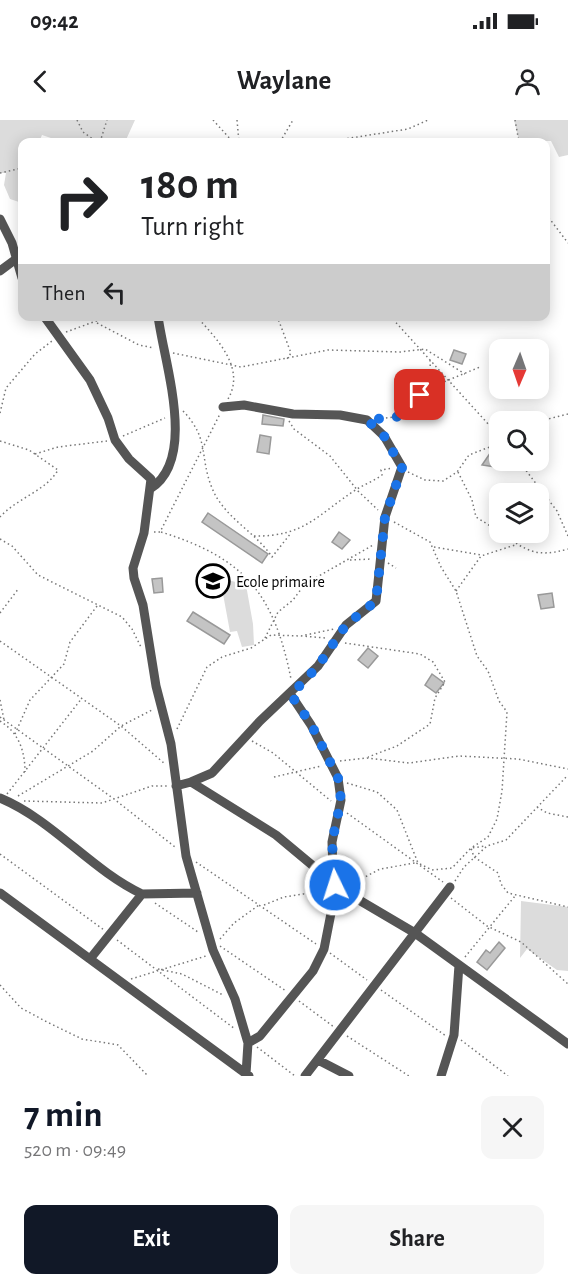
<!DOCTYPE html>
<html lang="en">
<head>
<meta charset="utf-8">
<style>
  :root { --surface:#fff; --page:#f6f6f6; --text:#202124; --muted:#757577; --accent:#111827 }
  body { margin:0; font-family:"Alegreya Sans",sans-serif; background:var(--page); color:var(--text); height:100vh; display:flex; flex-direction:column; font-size:22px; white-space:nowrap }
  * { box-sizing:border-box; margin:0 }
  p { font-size:20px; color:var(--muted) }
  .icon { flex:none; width:33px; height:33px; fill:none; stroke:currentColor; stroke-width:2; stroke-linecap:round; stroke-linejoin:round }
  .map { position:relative; height:956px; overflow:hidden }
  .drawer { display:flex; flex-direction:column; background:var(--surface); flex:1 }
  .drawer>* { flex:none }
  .banner { position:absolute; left:18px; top:18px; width:532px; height:183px; border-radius:12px; box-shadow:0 3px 15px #0003; background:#fff; color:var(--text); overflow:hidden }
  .needle { width:39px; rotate:182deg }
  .fabs { position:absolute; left:489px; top:219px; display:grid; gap:12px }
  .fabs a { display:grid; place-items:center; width:60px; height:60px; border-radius:12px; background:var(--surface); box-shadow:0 3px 15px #0003; font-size:30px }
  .pin { position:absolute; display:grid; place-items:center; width:51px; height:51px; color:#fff; margin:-26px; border-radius:12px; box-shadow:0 3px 9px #0006 }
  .me { position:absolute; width:66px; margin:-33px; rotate:356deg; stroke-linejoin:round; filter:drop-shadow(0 0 4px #0008) }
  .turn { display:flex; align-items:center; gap:21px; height:126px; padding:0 24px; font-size:27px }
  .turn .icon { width:78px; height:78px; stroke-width:2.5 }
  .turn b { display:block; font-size:42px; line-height:51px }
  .then { display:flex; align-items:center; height:57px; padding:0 24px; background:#0003; gap:12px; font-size:22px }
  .round { display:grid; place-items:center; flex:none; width:63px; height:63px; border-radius:12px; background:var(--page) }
  .overview { display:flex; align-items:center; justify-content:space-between; height:102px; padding:0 24px }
  h1 { font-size:36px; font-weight:600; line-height:45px; color:var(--accent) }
  .button { display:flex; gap:12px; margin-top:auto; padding:12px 24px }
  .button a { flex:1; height:69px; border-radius:12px; background:var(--accent); color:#fff; font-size:24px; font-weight:600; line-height:69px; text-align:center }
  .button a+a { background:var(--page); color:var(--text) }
  .status { display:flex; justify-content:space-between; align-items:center; height:42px; padding:0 30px; background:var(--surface); direction:ltr }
  .status svg { height:16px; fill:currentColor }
  header { display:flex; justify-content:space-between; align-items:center; height:78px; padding:0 24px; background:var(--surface); font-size:27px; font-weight:600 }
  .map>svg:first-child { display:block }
</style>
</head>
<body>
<div class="status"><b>09:42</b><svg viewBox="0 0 49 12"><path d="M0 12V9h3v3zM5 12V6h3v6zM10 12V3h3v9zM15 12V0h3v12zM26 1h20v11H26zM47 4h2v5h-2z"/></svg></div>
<header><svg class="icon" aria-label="back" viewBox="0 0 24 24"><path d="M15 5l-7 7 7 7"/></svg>Waylane<svg class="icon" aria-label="person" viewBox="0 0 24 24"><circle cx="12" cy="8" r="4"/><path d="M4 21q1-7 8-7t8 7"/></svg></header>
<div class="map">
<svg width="568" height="956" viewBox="0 0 568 956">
  <rect width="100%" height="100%" fill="#fff"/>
  <path fill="#dcdcdc" d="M0,0H135L125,22H63L42,15L39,22H22V83L10,79L4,65L6,53H0Z
    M514,0H568V35L559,37L551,21H519Z
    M232,461L246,465L253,504L254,525L242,527L237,511L230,512L221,463Z
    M521,781L568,787V851L557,850L527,829L520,838Z"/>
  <path fill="#c4c4c4" stroke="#999" stroke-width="1.5" d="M454,230L466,234L462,244L450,240Z
    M263,295L284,299L283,306L262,304Z
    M260,315L271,317L269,334L257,332Z
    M493,329L496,347L482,345Z
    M208,393L268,434L262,443L202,402Z
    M339,412L350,420L342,429L332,422Z
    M162,458L163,472L154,473L152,459Z
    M552,473L554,487L541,489L538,475Z
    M193,492L230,515L224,524L187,501Z
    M368,528L378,536L368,548L358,540Z
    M432,554L444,563L436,573L425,565Z
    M499,822L505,828L487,850L477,842L486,830L490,833Z"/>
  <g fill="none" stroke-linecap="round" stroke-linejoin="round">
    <path stroke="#777" stroke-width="1.5" stroke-dasharray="1.5 3" stroke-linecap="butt" d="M77,0L83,12L97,22
      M213,0L233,22
      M237,0L239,22
      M515,0L519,22
      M100,22L107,0
      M280,22L293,0
      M325,22L408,9L428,0
      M0,53L22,48
      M546,94L568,123
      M196,196C217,219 246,248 228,279
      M277,196L291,233L287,239
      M390,196L500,317
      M97,203L139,225L154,228
      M66,212L110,196
      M173,233L241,247L328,230L400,232L425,229L465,254
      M430,240L431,267
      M183,291C210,319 199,336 212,368C224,398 255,411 272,437L291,413
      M0,293L6,268L35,234L52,221
      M377,299L403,296L420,275L434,266L480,247
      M289,301L294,309L330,336L358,371L378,390
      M536,302L568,294
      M123,316L165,298
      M0,321L29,330L58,350C46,371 17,378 0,397
      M35,334L58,327L107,321
      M518,340L557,391L568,416
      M408,352L425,360L443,361L457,352L469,335L500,323
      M458,352L472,380L476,397L500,412
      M394,402L430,422L441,447L456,471L477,536L488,551L499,581L507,592L502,671L497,699L488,717L471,728L474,737L498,753L501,764L508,773L568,787
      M154,412H160L220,294
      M161,412C245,438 274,474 291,559
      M501,413C527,431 536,438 568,429
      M254,416C305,417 318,394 357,369C365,364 374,361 382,355L381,350L393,348
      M0,419L12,426L38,455L122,497L132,509L141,527
      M434,427L482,435
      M350,440L372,439
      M388,443L396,448
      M456,471L481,436L515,425
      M0,493L19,468
      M301,516L325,518
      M265,518L278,492L293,480L305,464L373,425
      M0,521L121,606L165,644
      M345,523L420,534L433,542L445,562L435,578L430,604L397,626L368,637
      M0,580L4,600
      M0,597L114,679L175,727
      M0,601C19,613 25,631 25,652
      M177,609L207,547L222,537L251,528L271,515L301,516L334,509
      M15,614L30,580L64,544L70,522L97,486
      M252,621L273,633L331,681
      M340,641L367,638L409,643L459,636L518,639L568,649
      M274,657L321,646
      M347,663L377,672L397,690L418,743
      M7,674L82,578
      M18,676L93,631L121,606L152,590
      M24,681L102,683L152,666H167
      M537,687L547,693L568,697
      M347,693L443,762
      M0,734L104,810
      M196,742L316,824
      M420,744L432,750L452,748L471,728L486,726
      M455,761L464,747L487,726L506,720L568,655
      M350,765L380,749L415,743
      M451,778L487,806L521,822L568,864
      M155,783L198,812
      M264,785L284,777L303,774L326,776
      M220,819L234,803L259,785
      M117,820L235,909
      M220,826L286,871
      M330,833L367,860
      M465,837L515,776
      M158,849L182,854L223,875
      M131,859L206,836
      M0,865L21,888L47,902L82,919L118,925L148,956
      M381,870L446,916
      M299,881L334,907
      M347,916L409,956
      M461,920L508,956
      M257,927L295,956"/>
    <path stroke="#555" stroke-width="9" d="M0,99L12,123L22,158
      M0,151L16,139
      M44,196L90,260L108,298L115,320L129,339L151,359L144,413L133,448L134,458L143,485L156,566L171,624L186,736L213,830L235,879L248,923L246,954
      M150,369C198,339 164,243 158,196
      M191,662L276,715L342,770L415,813L568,924
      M176,666L191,662L212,653L260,601L318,546L346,505L376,481L385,397L402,347L384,316L367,300L340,295L293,294L244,285L223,287
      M0,678C53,700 91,750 142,774
      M0,773L249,956
      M90,839L142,774L197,773
      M248,923L260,916L313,851L324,829L334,778L332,722L341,680L338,658L311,605L291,575
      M318,940L349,956
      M305,956L450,767
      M441,956L454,915L459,845"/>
  </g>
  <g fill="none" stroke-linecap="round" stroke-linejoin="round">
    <path stroke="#1a73e8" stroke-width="10" stroke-dasharray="0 18" d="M335,765L332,722L341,680L338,658L311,604L291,575L318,546L346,505L376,481L385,397L402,348L384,316L367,300L403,296L420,275"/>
  </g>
  <defs>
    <g id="school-ring" transform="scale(1.725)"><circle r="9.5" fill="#fff" stroke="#000" stroke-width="1.5"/><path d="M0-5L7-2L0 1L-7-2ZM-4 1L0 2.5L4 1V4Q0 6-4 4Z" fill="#000"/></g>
  </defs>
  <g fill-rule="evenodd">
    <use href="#school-ring" x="213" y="461"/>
  </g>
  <g text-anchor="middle" stroke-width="5" stroke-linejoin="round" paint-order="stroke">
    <g font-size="16" fill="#000" stroke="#fff" text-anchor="start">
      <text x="236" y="467">Ecole primaire</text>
    </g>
  </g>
</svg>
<div class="fabs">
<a><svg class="needle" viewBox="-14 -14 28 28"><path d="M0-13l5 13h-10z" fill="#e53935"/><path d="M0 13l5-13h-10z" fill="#757577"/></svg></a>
<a><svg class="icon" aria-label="search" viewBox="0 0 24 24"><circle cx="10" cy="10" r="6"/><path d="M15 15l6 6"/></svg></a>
<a><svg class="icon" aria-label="layers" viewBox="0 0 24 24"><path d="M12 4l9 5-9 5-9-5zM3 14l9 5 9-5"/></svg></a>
</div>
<div class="pin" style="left:420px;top:275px;background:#d93025"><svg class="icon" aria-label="arrive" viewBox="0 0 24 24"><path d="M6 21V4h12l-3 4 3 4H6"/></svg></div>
<svg class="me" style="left:335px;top:765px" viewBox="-20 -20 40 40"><circle r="17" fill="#1a73e8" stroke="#fff" stroke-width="3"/><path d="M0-11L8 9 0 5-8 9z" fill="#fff"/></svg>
<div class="banner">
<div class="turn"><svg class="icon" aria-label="right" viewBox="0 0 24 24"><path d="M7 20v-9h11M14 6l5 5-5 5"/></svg><div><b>180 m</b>Turn right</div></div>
<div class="then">Then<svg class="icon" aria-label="left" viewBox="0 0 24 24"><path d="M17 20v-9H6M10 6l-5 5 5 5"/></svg></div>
</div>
</div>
<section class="drawer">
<div class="overview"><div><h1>7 min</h1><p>520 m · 09:49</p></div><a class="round"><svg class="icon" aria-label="close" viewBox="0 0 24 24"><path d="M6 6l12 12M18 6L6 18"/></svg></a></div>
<div class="button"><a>Exit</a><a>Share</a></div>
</section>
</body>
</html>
